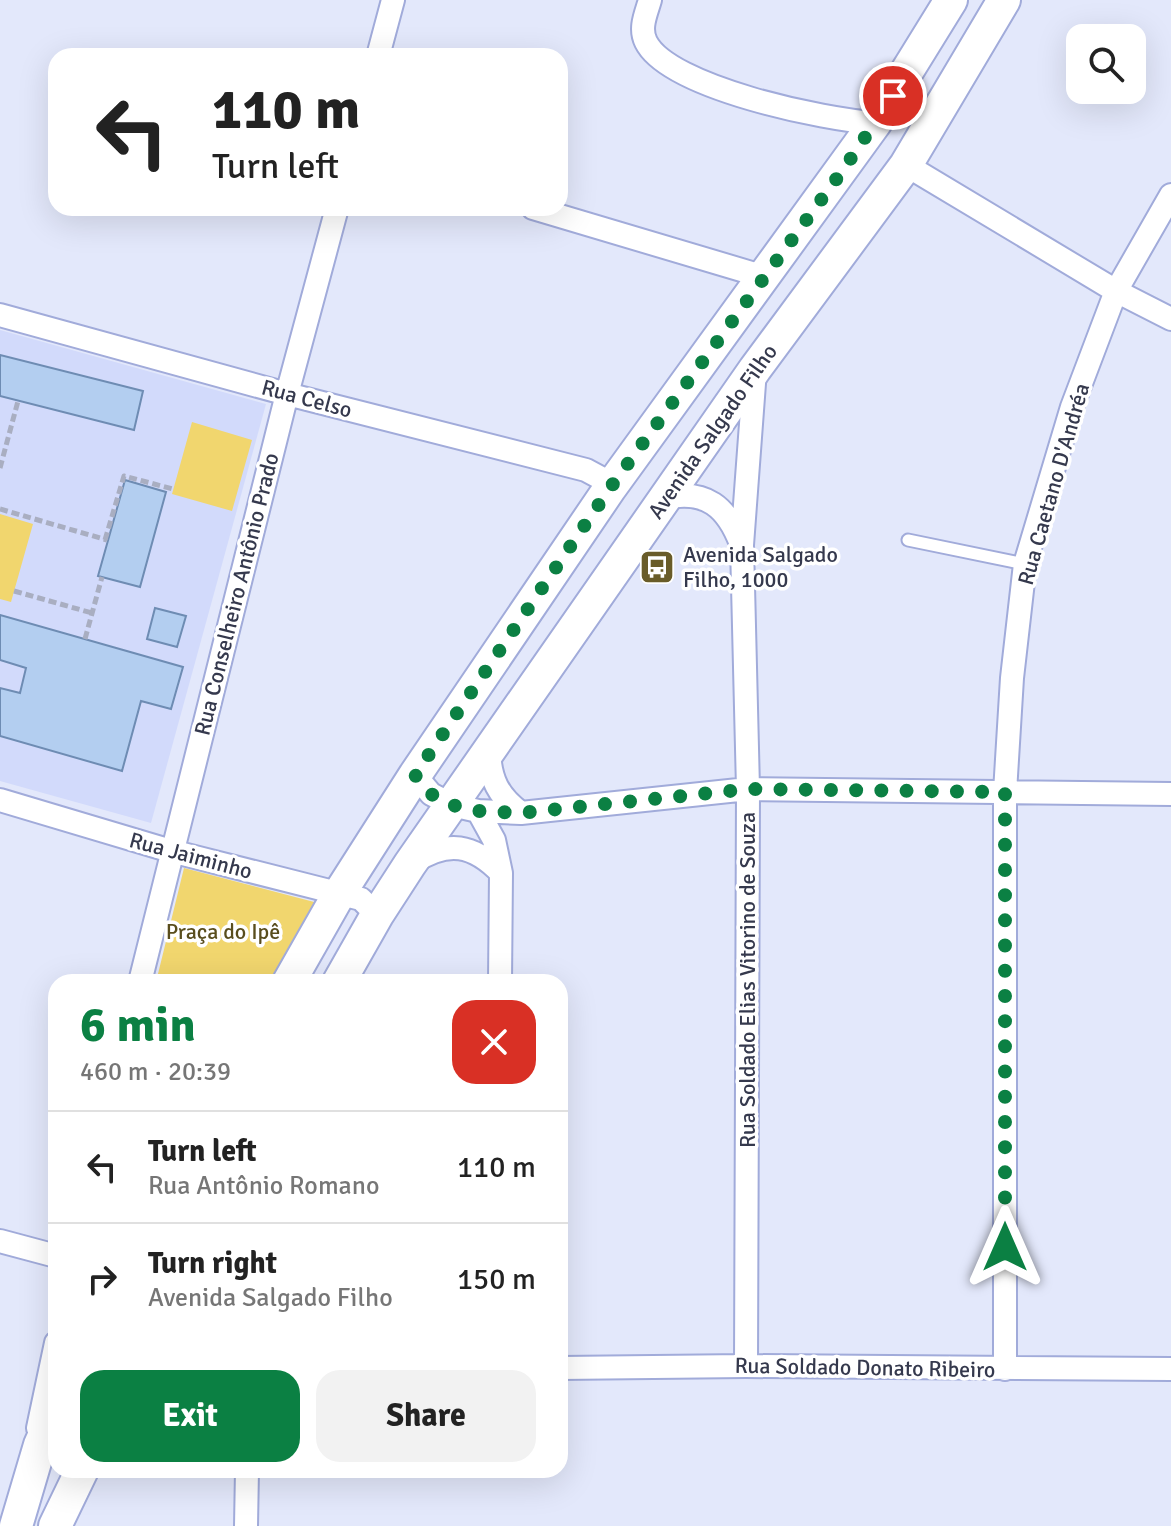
<!DOCTYPE html>
<html lang="en">
<head>
<meta charset="utf-8">
<style>
  :root { --surface:#fff; --page:#f2f2f2; --text:#222; --muted:#767676; --line:#e0e0e0; --accent:#0b8043 }
  body { margin:0; font-family:Signika,sans-serif; background:var(--page); color:var(--text); height:100vh; display:flex; flex-direction:column; font-size:30px; white-space:nowrap }
  * { box-sizing:border-box; margin:0 }
  p { font-size:26px; color:var(--muted) }
  .icon { flex:none; width:44px; height:44px; fill:none; stroke:currentColor; stroke-width:2; stroke-linecap:round; stroke-linejoin:round }
  .map { position:relative; flex:1; overflow:hidden }
  .details { position:absolute; left:48px; top:974px; width:520px; height:504px; display:flex; flex-direction:column; background:var(--surface); border-radius:24px; box-shadow:0 8px 32px #0002 }
  .details>* { flex:none }
  .top-card { position:absolute; left:48px; top:48px; width:520px; height:168px; border-radius:24px; box-shadow:0 8px 32px #0002; background:#fff; color:var(--text); overflow:hidden }
  .buttons { position:absolute; left:1066px; top:24px; display:grid; gap:16px }
  .buttons a { display:grid; place-items:center; width:80px; height:80px; border-radius:16px; background:var(--surface); box-shadow:0 8px 32px #0002; font-size:40px }
  .pin { position:absolute; display:grid; place-items:center; width:68px; height:68px; color:#fff; margin:-34px; border:4px solid #fff; border-radius:50%; box-shadow:0 2px 8px #0007 }
  .me { position:absolute; width:88px; margin:-44px; rotate:0deg; stroke-linejoin:round; filter:drop-shadow(0 0 6px #0008) }
  .turn { display:flex; align-items:center; gap:28px; height:168px; padding:0 32px; font-size:36px }
  .turn .icon { width:104px; height:104px; stroke-width:2.5 }
  .turn b { display:block; font-size:56px; line-height:68px }
  .round { display:grid; place-items:center; flex:none; width:84px; height:84px; border-radius:24px; background:var(--page) }
  .headline { display:flex; align-items:center; justify-content:space-between; height:136px; padding:0 32px }
  h1 { font-size:48px; font-weight:800; line-height:60px; color:var(--accent) }
  .cta { display:flex; gap:16px; margin-top:auto; padding:16px 32px }
  .cta a { flex:1; height:92px; border-radius:24px; background:var(--accent); color:#fff; font-size:32px; font-weight:800; line-height:92px; text-align:center }
  .cta a+a { background:var(--page); color:var(--text) }
  ul { padding:0; list-style:none }
  li { display:flex; align-items:center; gap:24px; height:112px; padding:0 32px; border-top:2px solid var(--line) }
  li div { flex:1 }
  li b { display:block; font-size:30px }
  li em { font-style:normal }
  .map>svg:first-child { display:block }
</style>
</head>
<body>
<div class="map">
<svg width="1171" height="1526" viewBox="0 0 1171 1526">
  <rect width="100%" height="100%" fill="#e3e8fb"/>
  <path fill="#d2dafb" d="M0,330L266,404L151,823L0,781Z"/>
  <path fill="#f1d66e" d="M192,422L252,440L232,511L172,494Z
    M0,514L33,524L11,602L0,599Z
    M184,868L318,903L274,982H156Z"/>
  <path fill="#b3cef0" stroke="#6e8cb3" stroke-width="2" d="M0,355L143,391L134,430L0,396Z
    M125,480L166,492L140,587L98,576Z
    M155,608L186,616L177,647L147,639Z
    M0,615L183,667L171,709L141,701L122,771L0,736V688L20,693L26,668L0,660Z"/>
  <g fill="none" stroke-linecap="round" stroke-linejoin="round">
    <g stroke="#a1abda" stroke-width="15">
      <path id="lane" d="M908,540L1025,564"/>
    </g>
    <g stroke="#a1abda" stroke-width="26">
      <path id="street" d="M650,0C646,14 639,28 646,42C669,88 826,120 875,123
        M378,56L393,0
        M906,165L1116,291L1171,319
        M533,208L765,277
        M0,315L287,394L586,470L599,477L610,488
        M665,498C706,489 727,507 741,544
        M489,751C490,779 498,796 521,813
        M415,775L431,794L452,805L478,811L521,813L748,789L1171,794
        M0,800L171,851L361,899L377,915
        M478,811L494,840L501,873L500,982
        M414,862C448,840 473,844 501,873
        M140,982L287,394L337,208
        M0,1241L56,1256
        M746,1366L748,789L742,545L755,370
        M560,1368L746,1366L1171,1369
        M1005,1369V792L1012,678L1025,564L1072,407L1116,291L1171,195
        M38,1428L56,1343
        M246,1526L247,1470"/>
    </g>
    <g stroke="#a1abda" stroke-width="36">
      <path id="secondary" d="M289,982L339,894L415,775L610,488L875,123L951,0
        M339,982L377,915L410,864L755,369L906,165L1004,0
        M16,1526L40,1445L56,1409
        M55,1526L82,1470"/>
    </g>
    <path stroke="#a9aec1" stroke-width="5" stroke-dasharray="8 4" stroke-linecap="butt" d="M0,468L18,401
      M0,509L107,540
      M105,540L124,476L173,489
      M14,591L92,613
      M85,639L102,577"/>
    <use href="#lane" stroke="#fff" stroke-width="11"/>
    <use href="#street" stroke="#fff" stroke-width="22"/>
    <use href="#secondary" stroke="#fff" stroke-width="32"/>
  </g>
  <g fill="none" stroke-linecap="round" stroke-linejoin="round">
    <path stroke="#0b8043" stroke-width="14" stroke-dasharray="0 25.2" d="M893,96L843,170L610,488L415,775L431,794L452,805L478,811L521,813L748,789L1005,792V1247"/>
  </g>
  <defs>
    <g id="bus-square" transform="scale(1.8)"><rect x="-9" y="-9" width="18" height="18" rx="4" fill="#695c29" stroke="#fff"/><path d="M-5-6H5V4H4V6H2V4H-2V6H-4V4H-5ZM-3.5-4V0h7V-4ZM-3.5 1.2v1.5H-2V1.2ZM2 1.2v1.5H3.5V1.2Z" fill="#fff"/></g>
  </defs>
  <g fill-rule="evenodd">
    <use href="#bus-square" x="657" y="567"/>
  </g>
  <g text-anchor="middle" stroke-width="7" stroke-linejoin="round" paint-order="stroke">
    <g font-size="22" fill="#35394d" stroke="#fff">
      <text transform="translate(307 398) rotate(15)" y="8">Rua Celso</text>
      <text transform="translate(712 431) rotate(-55)" y="8">Avenida Salgado Filho</text>
      <text transform="translate(1053 484) rotate(-74)" y="8">Rua Caetano D'Andréa</text>
      <text transform="translate(236 594) rotate(-76)" y="8">Rua Conselheiro Antônio Prado</text>
      <text transform="translate(191 855) rotate(15)" y="8">Rua Jaiminho</text>
      <text transform="translate(747 980) rotate(-90)" y="8">Rua Soldado Elias Vitorino de Souza</text>
      <text transform="translate(865 1367) rotate(1)" y="8">Rua Soldado Donato Ribeiro</text>
    </g>
    <g font-size="22" fill="#35394d" stroke="#fff" text-anchor="start">
      <text x="683" y="562">Avenida Salgado<tspan x="683" dy="25">Filho, 1000</tspan></text>
    </g>
    <g font-size="22" fill="#594d1d" stroke="#fff">
      <text x="223" y="939">Praça do Ipê</text>
    </g>
  </g>
</svg>
<div class="buttons">
<a><svg class="icon" aria-label="search" viewBox="0 0 24 24"><circle cx="10" cy="10" r="6"/><path d="M15 15l6 6"/></svg></a>
</div>
<div class="pin" style="left:893px;top:96px;background:#d93025"><svg class="icon" aria-label="arrive" viewBox="0 0 24 24"><path d="M6 21V4h12l-3 4 3 4H6"/></svg></div>
<svg class="me" style="left:1005px;top:1247px" viewBox="-20 -20 40 40"><path d="M0-17L14 15 0 8-14 15z" fill="#0b8043" stroke="#fff" stroke-width="4"/></svg>
<div class="top-card">
<div class="turn"><svg class="icon" aria-label="left" viewBox="0 0 24 24"><path d="M17 20v-9H6M10 6l-5 5 5 5"/></svg><div><b>110 m</b>Turn left</div></div>
</div>
<section class="details">
<div class="headline"><div><h1>6 min</h1><p>460 m · 20:39</p></div><a class="round" style="background:#d93025;color:#fff"><svg class="icon" aria-label="close" viewBox="0 0 24 24"><path d="M6 6l12 12M18 6L6 18"/></svg></a></div>
<ul>
<li><svg class="icon" aria-label="left" viewBox="0 0 24 24"><path d="M17 20v-9H6M10 6l-5 5 5 5"/></svg><div><b>Turn left</b><p>Rua Antônio Romano</p></div><em>110 m</em></li>
<li><svg class="icon" aria-label="right" viewBox="0 0 24 24"><path d="M7 20v-9h11M14 6l5 5-5 5"/></svg><div><b>Turn right</b><p>Avenida Salgado Filho</p></div><em>150 m</em></li>
</ul>
<div class="cta"><a>Exit</a><a>Share</a></div>
</section>
</div>
</body>
</html>
